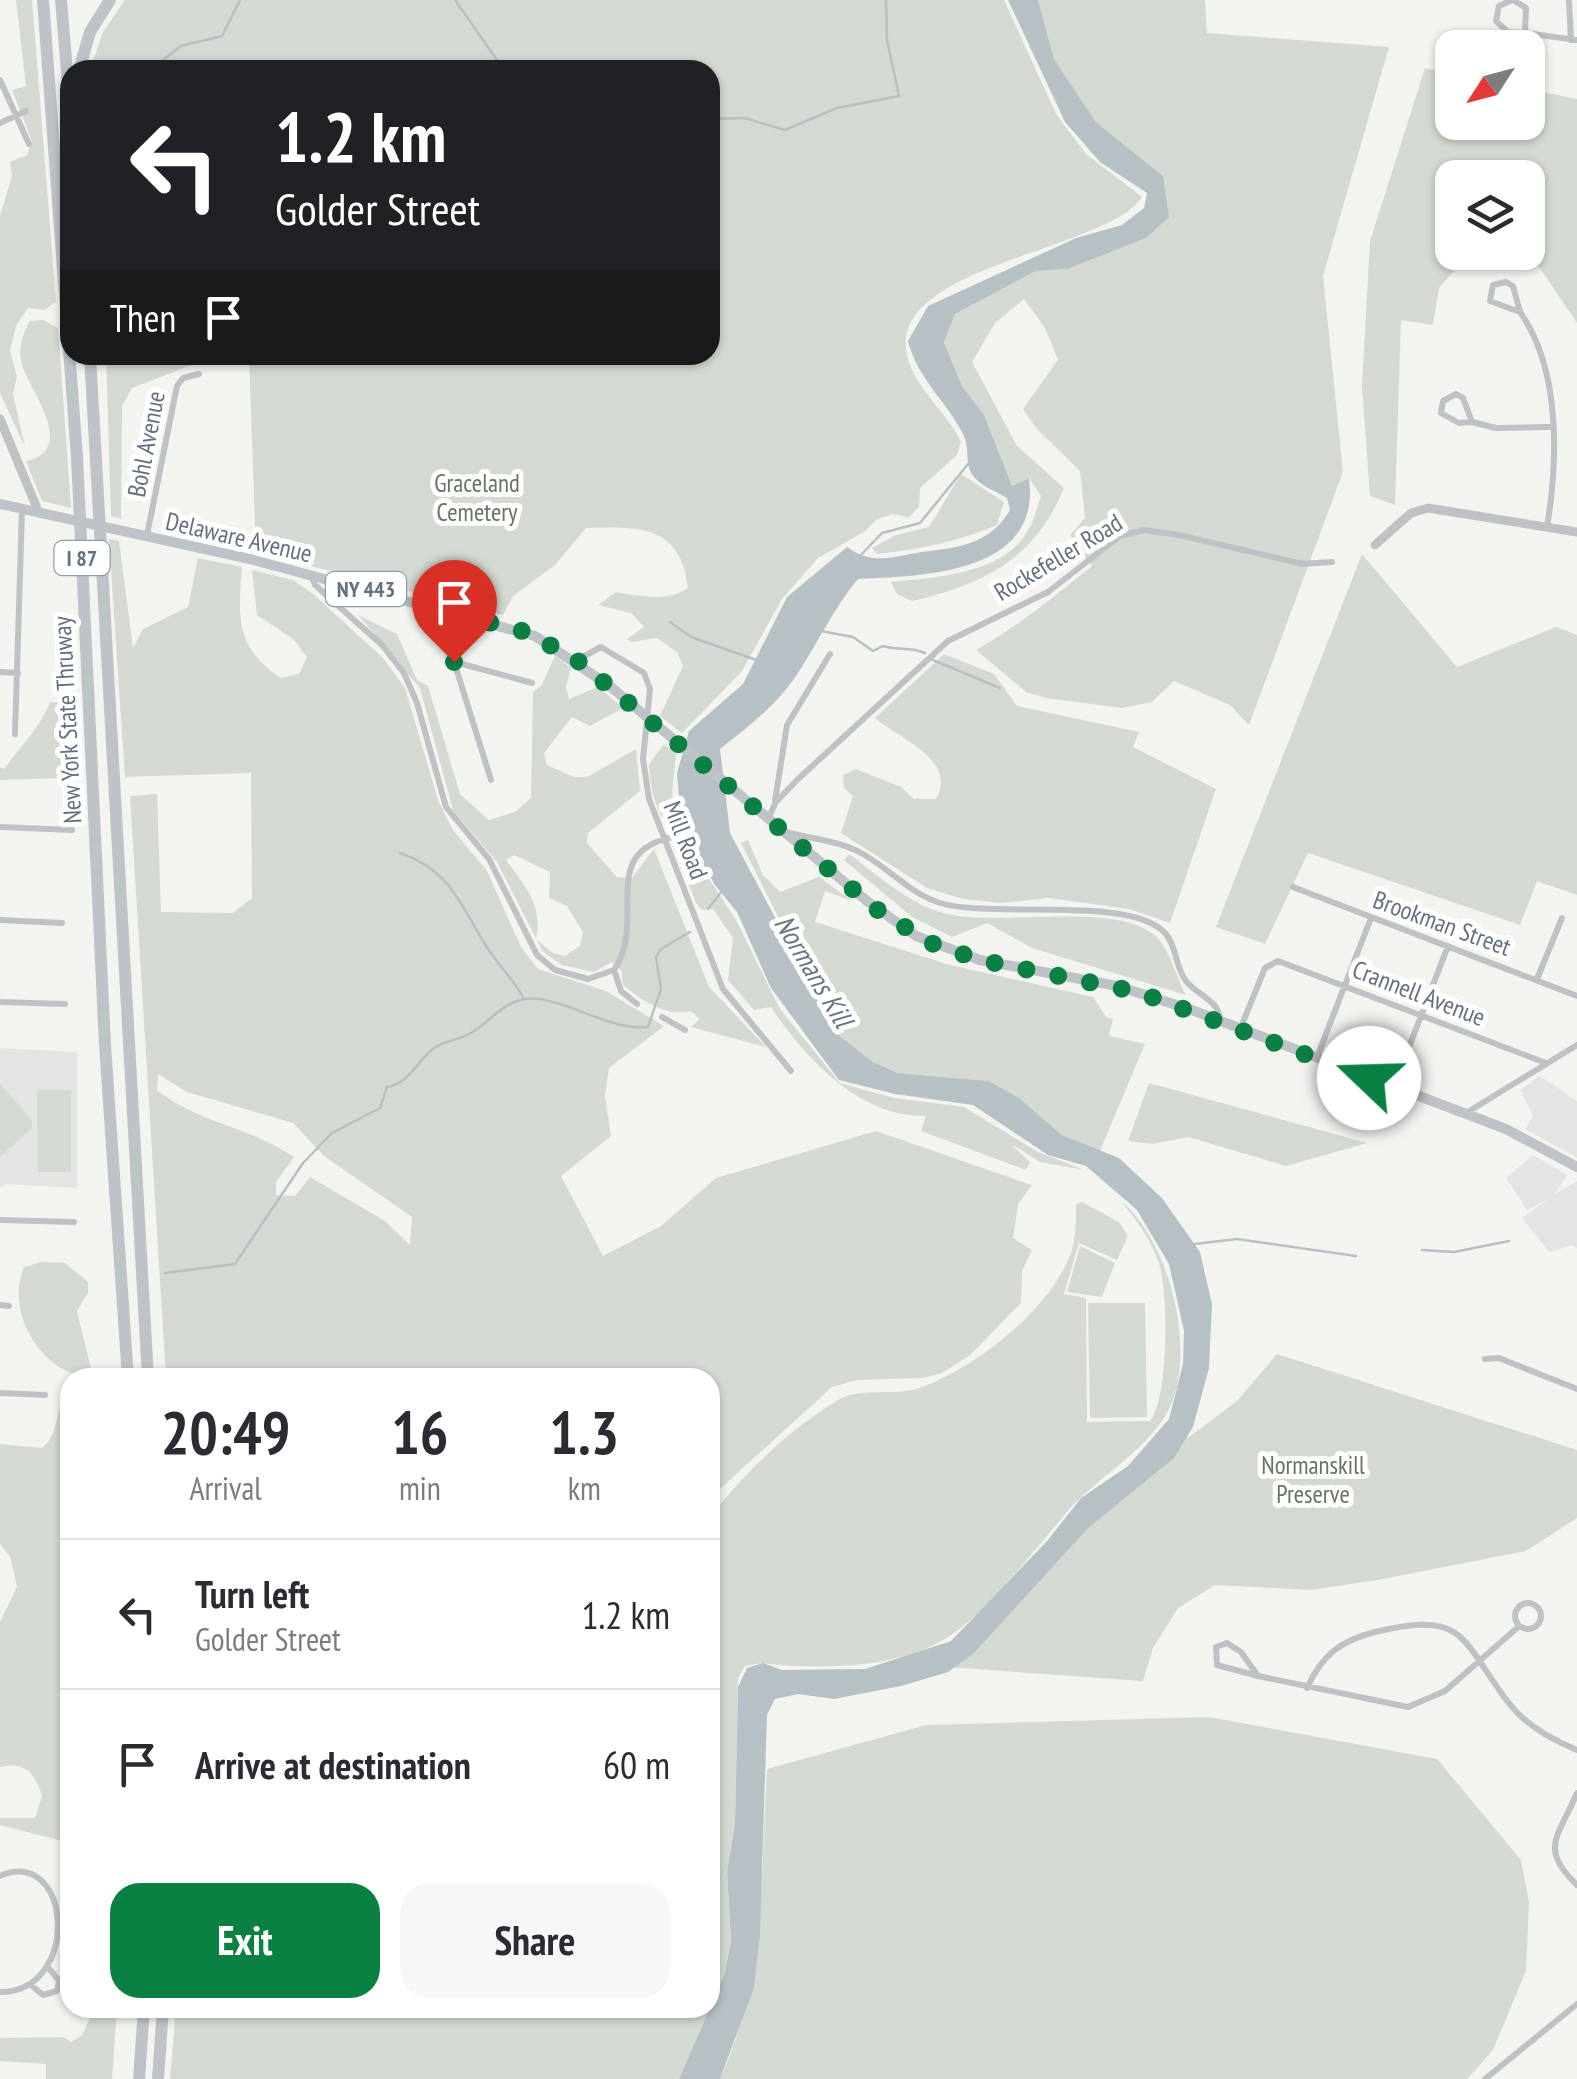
<!DOCTYPE html>
<html lang="en">
<head>
<meta charset="utf-8">
<style>
  :root { --surface:#fff; --page:#f7f7f7; --text:#2b2b33; --muted:#7c7c81; --line:#e1e1e2; --accent:#0b8043 }
  body { margin:0; font-family:"PT Sans Narrow",sans-serif; background:var(--page); color:var(--text); height:100vh; display:flex; flex-direction:column; font-size:38px; white-space:nowrap }
  * { box-sizing:border-box; margin:0 }
  p { font-size:32px; color:var(--muted) }
  .icon { flex:none; width:55px; height:55px; fill:none; stroke:currentColor; stroke-width:2; stroke-linecap:round; stroke-linejoin:round }
  .map { position:relative; flex:1; overflow:hidden }
  .sheet { position:absolute; left:60px; top:1368px; width:660px; height:650px; display:flex; flex-direction:column; background:var(--surface); border-radius:30px; box-shadow:0 2px 8px #0004 }
  .sheet>* { flex:none }
  .hud { position:absolute; left:60px; top:60px; width:660px; height:305px; border-radius:30px; box-shadow:0 2px 8px #0004; background:#202124; color:#fff; overflow:hidden }
  .needle { width:65px; rotate:234deg }
  .buttons { position:absolute; left:1435px; top:30px; display:grid; gap:20px }
  .buttons a { display:grid; place-items:center; width:110px; height:110px; border-radius:20px; background:var(--surface); box-shadow:0 2px 8px #0004; font-size:50px }
  .pin { position:absolute; display:grid; place-items:center; width:85px; height:85px; color:#fff; margin:-102px -42px; border-radius:50% 50% 50% 0; rotate:-45deg; box-shadow:0 0 10px #0007 }
  .pin .icon { rotate:45deg }
  .me { position:absolute; width:110px; margin:-55px; rotate:291deg; stroke-linejoin:round; filter:drop-shadow(0 0 8px #0008) }
  .turn { display:flex; align-items:center; gap:35px; height:210px; padding:0 50px; font-size:45px }
  .turn .icon { width:130px; height:130px; stroke-width:2.5 }
  .turn b { display:block; font-size:70px; line-height:85px }
  .then { display:flex; align-items:center; height:95px; padding:0 50px; background:#0003; gap:20px; font-size:38px }
  .eta { display:flex; justify-content:space-evenly; align-items:center; height:170px; text-align:center }
  .eta b { font-size:60px; font-weight:800; line-height:70px }
  .primary-button { display:flex; gap:20px; margin-top:auto; padding:20px 50px }
  .primary-button a { flex:1; height:115px; border-radius:30px; background:var(--accent); color:#fff; font-size:40px; font-weight:800; line-height:115px; text-align:center }
  .primary-button a+a { background:var(--page); color:var(--text) }
  ul { padding:0; list-style:none }
  li { display:flex; align-items:center; gap:30px; height:150px; padding:0 50px; border-top:2px solid var(--line) }
  li div { flex:1 }
  li b { display:block; font-size:38px }
  li em { font-style:normal }
  .map>svg:first-child { display:block }
</style>
</head>
<body>
<div class="map">
<svg width="1577" height="2079" viewBox="0 0 1577 2079">
  <rect width="100%" height="100%" fill="#f3f4f0"/>
  <path fill="#e4e5e3" d="M0,1048L77,1052V1188L6,1184L0,1188Z
    M1540,1076L1577,1101V1158L1525,1129L1533,1116L1520,1090Z
    M1533,1155L1567,1175L1555,1194L1577,1181V1249L1573,1245L1549,1252L1522,1218L1548,1199L1527,1210L1506,1178Z"/>
  <path fill="#d4dad2" fill-rule="evenodd" d="M16,0H32L56,302L44,310L28,308L16,326L10,350L17,377L13,394L25,447L0,393V216L12,176L10,162L27,155L32,141L12,90L26,86Z
    M125,0H1004L1056,114L1086,154L1142,197C1108,250 897,264 906,349C910,385 946,410 961,442L957,455L920,488L919,506L909,518L893,514L877,519L864,532L818,558L782,599L742,671L682,733L660,716L683,666L677,652L657,638L631,642L627,639L644,627L631,613L598,605L616,592C639,596 668,602 688,588C681,526 641,526 586,528L555,565L513,596L503,615L256,552L249,355H710V70H90L103,32Z
    M1038,0H1205L1207,33L1389,47L1323,276L1343,472L1249,725L1230,705L1174,681L1152,702L1122,708L1046,698L1026,692L976,650C1017,627 1055,596 1092,566L1070,535L1085,518L1080,471L1036,428L1023,409L1058,360L1045,328L1024,299L995,323L972,362L1017,446L1064,488C1035,559 984,584 912,601L897,594L891,582C934,578 1003,574 1027,532C1034,522 1037,507 1041,496L1029,478L1012,486L984,416L962,386L944,341L955,314L1036,271L1068,269L1146,238L1163,176L1096,122L1054,59Z
    M1425,68L1452,74V122H1528V89L1577,99V323L1540,268L1505,253L1528,252V178H1452V252L1470,253L1439,288L1433,325L1401,320L1395,505L1370,496L1362,386L1370,241Z
    M43,320L58,328L71,508L42,501L26,461C76,450 34,396 23,368C17,352 22,334 30,321Z
    M106,355H218L132,388L122,406L121,519L111,516Z
    M961,474L1004,502L997,525C960,541 918,550 877,554L872,548L896,535L929,527Z
    M109,539L119,541L133,648L143,629L188,607L198,558L242,567C238,617 235,648 281,678L299,674L307,657L293,639L257,615L252,570L293,580L313,594L383,658L405,688L438,800L453,830L487,871L521,947L538,969L606,991L664,1026L609,1068L605,1096L611,1136L561,1176L603,1256L661,1226L716,1178L876,1131L1032,1185L1018,1204L1013,1238L1032,1250L1022,1271L1021,1303L970,1355L942,1373L922,1378L857,1380L832,1387L710,1498V1378L166,1377L130,796L157,794L161,912L233,913L252,898L251,773L125,777ZM158,1074L187,1092L293,1123L324,1156L412,1217L410,1245L385,1221L310,1177L295,1196L276,1195V1182L294,1157C248,1126 198,1123 157,1090Z
    M1362,554L1457,667L1556,627L1577,635V895L1537,881L1520,925L1308,853L1265,944L1216,927Z
    M358,615L397,634L417,680L428,686L460,794L489,820L515,812L531,798L533,692L541,686L555,656L571,668L566,687L569,699L598,687L623,708L590,726L572,717L544,753L547,765L574,777H587L636,749L640,791L588,833L587,843L617,877L632,878L654,849L709,987L766,1047L691,1027L700,1019L691,1011C665,1017 643,1001 623,985L621,970L612,962L594,972L562,965L543,952L497,862L453,810L420,688ZM514,855L550,872L549,898L567,906L583,932L580,946L565,956L553,953L536,939C543,904 525,886 506,860Z
    M944,654L994,674L1017,706L1139,732L1133,747L1216,789L1170,923L1129,909L1048,898L1002,903L963,899L927,888L841,833L853,796L844,788L843,775L856,769L901,787L914,799H936C958,760 900,739 875,718Z
    M50,702H63L68,778L0,780V767L4,769C20,747 41,727 50,702Z
    M664,744L676,753L672,794L680,829L671,830C655,812 650,787 649,764Z
    M748,840L763,875L780,892L819,877L852,901L825,891L815,922L950,965L1093,997L1106,1017L1113,1019L1109,1036L1145,1044L1100,1151L1062,1135L1019,1098L989,1081L898,1073L873,1062L837,1034L741,843Z
    M685,842L736,920L780,1009L840,1083L894,1098L964,1107L1036,1151L1084,1170L1040,1162L1011,1144L1030,1162L1026,1170L921,1131L926,1116C859,1117 806,1059 771,1007L754,1010L728,980L733,938L713,909L702,910L696,903L673,843Z
    M849,854C876,874 907,902 940,912C996,929 1108,900 1153,934C1169,946 1176,977 1186,995L1032,948L987,923L952,937L912,917L844,860Z
    M0,1083L32,1121V1128L0,1157Z
    M1149,1083L1367,1143L1286,1166L1188,1137L1153,1144L1128,1141Z
    M37,1090H71V1172H38Z
    M1121,1201C1171,1242 1201,1361 1164,1418C1138,1457 1096,1478 1066,1513C1036,1548 984,1616 945,1639C904,1664 844,1668 797,1666C777,1666 765,1661 745,1666L738,1678L735,1823L727,1872L731,1941L723,1979L679,2079H170L176,2008H710V1518C743,1473 792,1427 840,1399C863,1387 892,1396 916,1389C973,1371 1053,1308 1072,1250C1076,1236 1076,1218 1076,1204L1082,1202L1119,1222L1128,1236L1117,1260L1079,1243L1064,1294L1086,1298L1087,1422L1150,1421C1169,1397 1169,1289 1158,1260C1150,1239 1135,1218 1121,1201Z
    M1080,1246L1115,1263L1102,1297L1067,1292Z
    M41,1262L65,1263L88,1282V1293L77,1311L93,1377C44,1378 4,1313 24,1267Z
    M1088,1303H1145L1147,1417L1090,1418Z
    M1277,1354L1577,1450V1518L1526,1551L1378,1580L1311,1590L1215,1585L1178,1608L1153,1648L1143,1681L933,1666L1118,1490L1237,1401Z
    M70,1391V1843L0,1825V1818H35L42,1796C35,1773 25,1761 0,1767V1622L17,1587L10,1556L0,1544V1444L42,1448C61,1433 54,1405 70,1391Z
    M1209,1717L1437,1759L1521,1860L1529,1902L1526,1971L1493,2050L1467,2079H720C765,1982 761,1873 767,1769L926,1725Z
    M95,2008H117L112,2079H46V2064L0,2061V2038L63,2037L71,2042L82,2035Z"/>
  <path fill="#b7c1c5" d="M1008,0H1038L1054,59L1096,122L1163,176L1169,217L1146,238L1068,269L1036,271L955,314L944,342L962,386L984,415L1012,486L1029,478C1042,573 926,576 858,579C832,610 817,645 794,679C774,707 747,728 720,749L730,833L837,1034L873,1062L898,1073L989,1081L1019,1098L1062,1135L1119,1158L1162,1198L1200,1252L1212,1304L1209,1368L1193,1427L1174,1458L1088,1528L973,1654L948,1672L901,1686L834,1699L798,1694L775,1699L767,1715L760,1933L754,1988L720,2079H679L724,1976L731,1941L727,1872L735,1823L738,1687L747,1668L763,1663L782,1670L865,1669L951,1641L1048,1540L1081,1498L1128,1466L1169,1419L1183,1364L1184,1331L1169,1264L1137,1210L1086,1166L1048,1155L973,1105L895,1094L839,1080L771,988L737,912L715,885L681,825L677,773L689,731L743,684L787,597L847,547C876,568 898,554 930,551C964,547 992,541 1010,510L1007,498C997,492 981,486 974,477C963,463 971,450 963,434C946,400 918,380 908,341L928,306L1076,238L1122,225L1144,208L1147,193L1100,162L1065,122Z"/>
  <g fill="none" stroke-linecap="round" stroke-linejoin="round">
    <path stroke="#b7c1c5" stroke-width="2.5" d="M455,0L504,70
      M150,70L181,46L222,36L240,0
      M710,119L745,118L785,130L837,108L899,96L887,40L886,0
      M858,558L882,533L920,523L968,464
      M670,622L691,637L759,661
      M821,631L853,637L873,651L883,646C898,651 910,646 925,653
      M933,660L1000,688
      M400,853C448,869 459,901 483,941C495,962 513,978 524,999
      M708,909L722,891
      M1194,1244L1237,1239L1356,1256
      M1422,1250L1454,1252L1509,1241
      M165,1273L235,1264L303,1163L332,1133L380,1108L387,1087C409,1084 416,1062 433,1049C444,1040 457,1041 469,1034C487,1025 499,1006 520,1000C554,990 607,1032 648,1027L661,989L656,957L661,949L690,932"/>
    <path stroke="#bfc2c5" stroke-width="6" d="M1512,0L1499,6L1496,21L1508,32L1525,33L1526,8L1513,0
      M1569,0L1571,40
      M1525,33L1577,40
      M0,80L29,144
      M0,123L26,111
      M1506,282L1513,286L1520,312L1490,301L1493,285Z
      M1520,312C1561,370 1558,461 1547,527
      M1456,394L1463,398L1472,422L1459,423L1441,413L1443,401Z
      M1472,422L1496,428L1550,427
      M147,535L177,386L183,378L199,374
      M311,575L315,585L382,645L404,673L417,703L446,807L489,859L537,955L555,970L588,979L614,970C650,918 591,847 684,835
      M447,612L446,636L491,780
      M577,660L601,647L644,673L650,689L643,759L649,799L723,989L791,1071
      M455,662L532,683
      M0,672L18,673
      M15,734L22,510
      M775,801L787,725L830,654
      M768,819L776,802L797,780L948,641L1048,592L1120,536L1144,530L1179,535L1303,564L1332,562
      M0,827L72,830
      M789,833C814,839 840,841 863,854C891,870 909,893 940,903C992,919 1131,895 1165,933C1177,946 1175,967 1186,981C1197,995 1220,1001 1220,1020
      M1293,887L1577,996
      M0,920L62,923
      M614,970L621,991L637,1004
      M1537,979L1562,918
      M0,1002L65,1004
      M662,1017L685,1030
      M1241,1027L1265,968L1278,961L1546,1063
      M1317,1057L1371,918
      M1394,1086L1448,946
      M1466,1113L1577,1045
      M0,1220L74,1222
      M0,1305L9,1306
      M1485,1359L1499,1358L1577,1389
      M0,1393L45,1395
      M1515 1616a13 13 0 1 1 26 0a13 13 0 1 1-26 0Z
      M1227,1643L1241,1652L1258,1676L1217,1665L1216,1647Z
      M1258,1676L1408,1707L1445,1691L1517,1628
      M1307,1688C1322,1655 1340,1641 1375,1632C1467,1610 1460,1639 1508,1702C1525,1725 1550,1739 1577,1750
      M1577,1793C1559,1836 1538,1848 1577,1885
      M0,1876C72,1845 82,1992 0,1992
      M31,1985L43,1995L57,1991L59,1981L48,1967
      M1485,2079L1577,2004"/>
    <path stroke="#bfc2c5" stroke-width="9" d="M0,419L39,513
      M1375,545L1411,513L1428,508L1577,532"/>
    <path stroke="#bec3c8" stroke-width="10" d="M0,504L250,559L535,636L611,687L867,901L916,936L980,960L1117,986L1189,1009L1506,1129L1577,1167"/>
    <path stroke="#bec3c8" stroke-width="12" d="M43,0L77,457L105,1045L128,1378
      M61,0L70,108
      M79,70L90,32L110,0
      M90,355L148,1378
      M139,2079L144,2008
      M158,2079L163,2008"/>
  </g>
  <g fill="none" stroke-linecap="round" stroke-linejoin="round">
    <path stroke="#0b8043" stroke-width="18" stroke-dasharray="0 32.4" d="M454,662L445,629L447,611L526,632L577,660L879,911L931,943L980,960L1138,992L1369,1078"/>
  </g>
  <g text-anchor="middle" stroke-width="10" stroke-linejoin="round" paint-order="stroke">
    <g fill="#fff" stroke="#939ca5" stroke-width="2.5">
      <rect x="54.5" y="541" width="55" height="34" rx="8"/>
      <rect x="326" y="572" width="80" height="34" rx="8"/>
    </g>
    <g font-size="22" font-weight="bold" fill="#65717e">
      <text x="82" y="566">I 87</text>
      <text x="366" y="597">NY 443</text>
    </g>
    <g font-size="25" fill="#65717e" stroke="#fff">
      <text transform="translate(146 444) rotate(-79)" y="9">Bohl Avenue</text>
      <text transform="translate(239 537) rotate(13)" y="9">Delaware Avenue</text>
      <text transform="translate(1058 557) rotate(-31)" y="9">Rockefeller Road</text>
      <text transform="translate(67 720) rotate(-93)" y="9">New York State Thruway</text>
      <text transform="translate(686 840) rotate(69)" y="9">Mill Road</text>
      <text transform="translate(1442 923) rotate(20)" y="9">Brookman Street</text>
      <text transform="translate(1419 993) rotate(21)" y="9">Crannell Avenue</text>
    </g>
    <g font-size="25" fill="#667663" stroke="#fff">
      <text x="477" y="492">Graceland<tspan x="477" dy="29">Cemetery</tspan></text>
      <text x="1313" y="1474">Normanskill<tspan x="1313" dy="29">Preserve</tspan></text>
    </g>
    <g font-size="28" font-style="italic" fill="#667982" stroke="#fff">
      <text transform="translate(814 971) rotate(59)" y="10">Normans Kill</text>
    </g>
  </g>
</svg>
<div class="buttons">
<a><svg class="needle" viewBox="-14 -14 28 28"><path d="M0-13l5 13h-10z" fill="#e53935"/><path d="M0 13l5-13h-10z" fill="#7c7c81"/></svg></a>
<a><svg class="icon" aria-label="layers" viewBox="0 0 24 24"><path d="M12 4l9 5-9 5-9-5zM3 14l9 5 9-5"/></svg></a>
</div>
<div class="pin" style="left:454px;top:662px;background:#d93025"><svg class="icon" aria-label="arrive" viewBox="0 0 24 24"><path d="M6 21V4h12l-3 4 3 4H6"/></svg></div>
<svg class="me" style="left:1369px;top:1078px" viewBox="-20 -20 40 40"><circle r="19" fill="#fff"/><path d="M0-13L10 11 0 6-10 11z" fill="#0b8043"/></svg>
<div class="hud">
<div class="turn"><svg class="icon" aria-label="left" viewBox="0 0 24 24"><path d="M17 20v-9H6M10 6l-5 5 5 5"/></svg><div><b>1.2 km</b>Golder Street</div></div>
<div class="then">Then<svg class="icon" aria-label="arrive" viewBox="0 0 24 24"><path d="M6 21V4h12l-3 4 3 4H6"/></svg></div>
</div>
<section class="sheet">
<div class="eta">
<div><b>20:49</b><p>Arrival</p></div>
<div><b>16</b><p>min</p></div>
<div><b>1.3</b><p>km</p></div>
</div>
<ul>
<li><svg class="icon" aria-label="left" viewBox="0 0 24 24"><path d="M17 20v-9H6M10 6l-5 5 5 5"/></svg><div><b>Turn left</b><p>Golder Street</p></div><em>1.2 km</em></li>
<li><svg class="icon" aria-label="arrive" viewBox="0 0 24 24"><path d="M6 21V4h12l-3 4 3 4H6"/></svg><div><b>Arrive at destination</b></div><em>60 m</em></li>
</ul>
<div class="primary-button"><a>Exit</a><a>Share</a></div>
</section>
</div>
</body>
</html>
